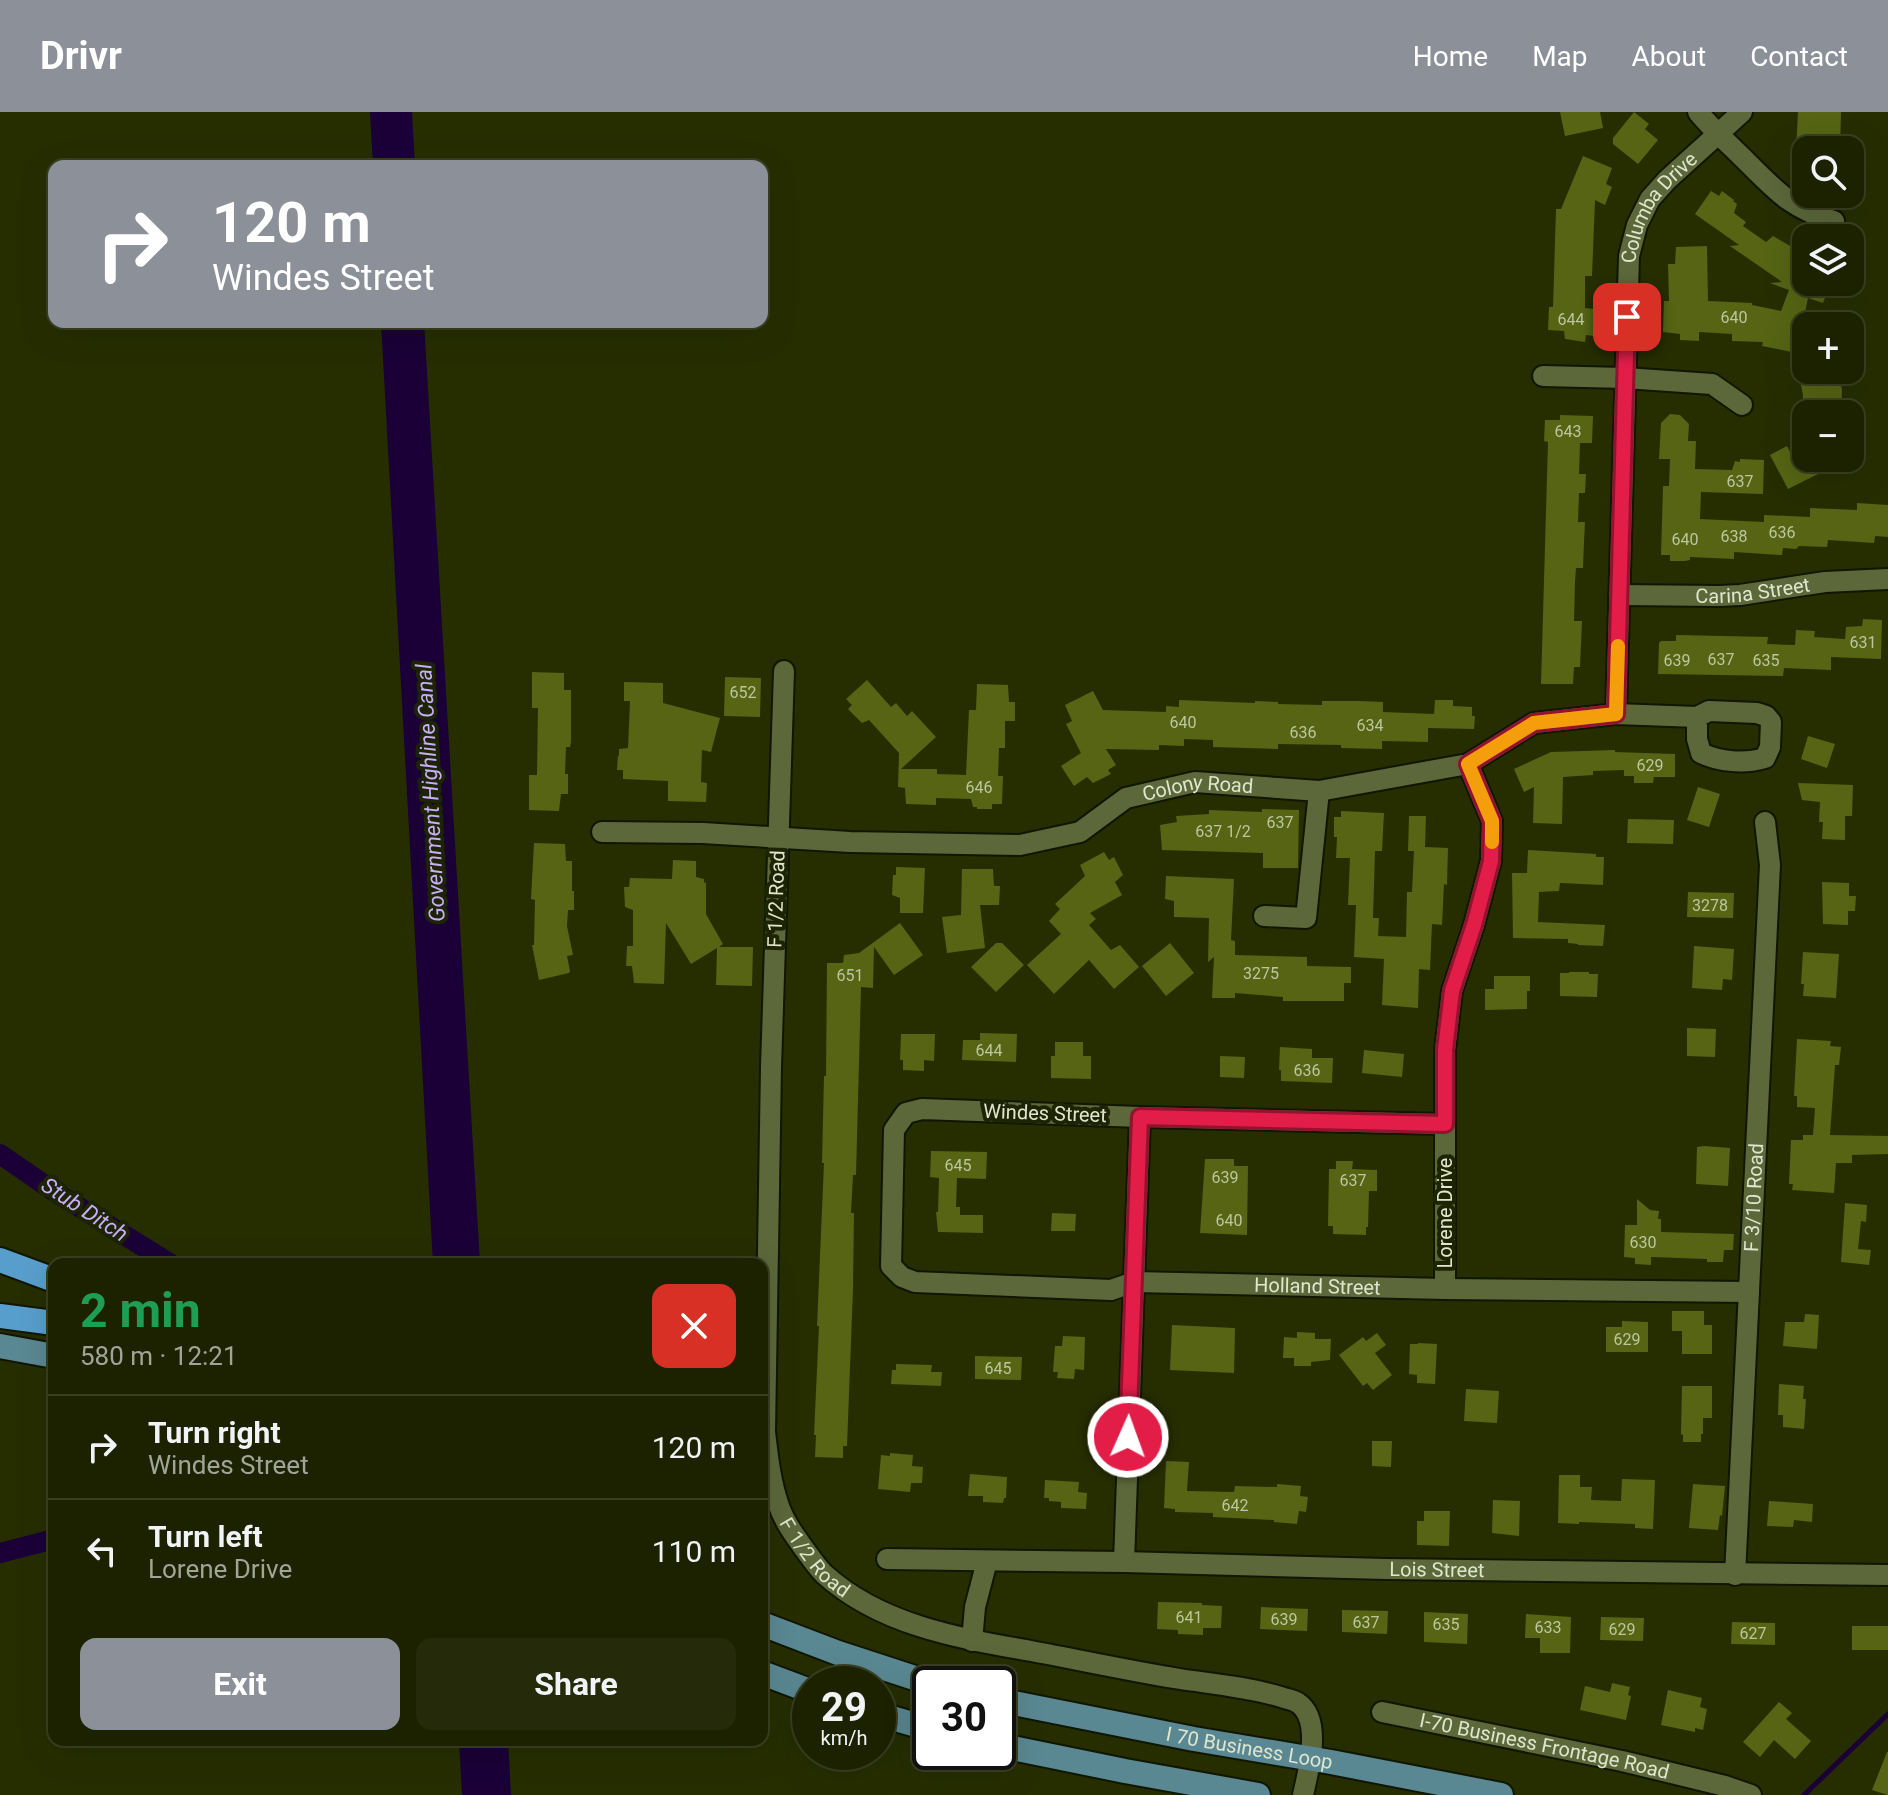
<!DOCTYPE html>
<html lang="en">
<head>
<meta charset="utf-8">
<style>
  :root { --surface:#1c2200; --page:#252a0a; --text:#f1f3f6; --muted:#a0a499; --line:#3a3f22; --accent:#8c9099 }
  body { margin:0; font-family:Roboto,sans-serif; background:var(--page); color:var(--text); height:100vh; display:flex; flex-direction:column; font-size:30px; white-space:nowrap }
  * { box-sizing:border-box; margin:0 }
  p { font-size:26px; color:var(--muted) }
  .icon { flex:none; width:44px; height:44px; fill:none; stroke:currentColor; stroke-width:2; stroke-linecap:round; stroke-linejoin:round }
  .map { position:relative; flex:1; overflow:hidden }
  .drawer { position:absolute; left:48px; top:1146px; width:720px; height:488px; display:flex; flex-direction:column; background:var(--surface); border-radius:16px; box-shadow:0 8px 32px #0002,0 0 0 2px var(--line) }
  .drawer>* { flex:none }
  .guide { position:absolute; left:48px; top:48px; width:720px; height:168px; border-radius:16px; box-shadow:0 8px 32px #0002,0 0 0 2px var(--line); background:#8c9099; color:#fff; overflow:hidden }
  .tools { position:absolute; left:1792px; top:24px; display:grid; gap:16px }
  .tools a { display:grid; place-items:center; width:72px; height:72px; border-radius:16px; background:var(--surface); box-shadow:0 8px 32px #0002,0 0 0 2px var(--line); font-size:40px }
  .speed { position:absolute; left:792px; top:1554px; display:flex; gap:16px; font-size:40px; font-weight:700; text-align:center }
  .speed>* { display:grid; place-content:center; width:104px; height:104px; border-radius:50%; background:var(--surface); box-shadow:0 8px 32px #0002,0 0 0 2px var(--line); line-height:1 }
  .speed small { font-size:20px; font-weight:400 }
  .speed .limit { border:4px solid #111; border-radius:12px; background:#fff; color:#111 }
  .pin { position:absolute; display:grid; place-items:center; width:68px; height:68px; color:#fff; margin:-34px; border-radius:16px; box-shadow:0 4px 12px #0006 }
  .me { position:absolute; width:88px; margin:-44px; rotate:2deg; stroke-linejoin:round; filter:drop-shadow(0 0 6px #0008) }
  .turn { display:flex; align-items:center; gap:28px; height:168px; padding:0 32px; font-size:36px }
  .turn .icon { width:104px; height:104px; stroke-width:2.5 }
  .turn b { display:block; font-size:56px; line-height:68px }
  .round { display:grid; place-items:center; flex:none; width:84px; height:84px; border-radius:16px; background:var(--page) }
  .headline { display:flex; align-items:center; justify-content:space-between; height:136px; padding:0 32px }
  h1 { font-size:48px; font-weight:700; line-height:60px; color:#1e9e55 }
  .primary-button { display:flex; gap:16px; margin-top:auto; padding:16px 32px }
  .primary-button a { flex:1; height:92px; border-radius:16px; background:var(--accent); color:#fff; font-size:32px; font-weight:700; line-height:92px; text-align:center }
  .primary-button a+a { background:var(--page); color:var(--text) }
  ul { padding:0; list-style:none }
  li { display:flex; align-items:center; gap:24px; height:104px; padding:0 32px; border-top:2px solid var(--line) }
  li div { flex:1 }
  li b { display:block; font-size:30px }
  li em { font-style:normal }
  header { display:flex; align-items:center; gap:48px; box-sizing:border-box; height:112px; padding:0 40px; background:var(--accent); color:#fff }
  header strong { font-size:38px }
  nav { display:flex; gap:44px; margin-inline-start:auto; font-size:28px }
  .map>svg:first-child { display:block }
</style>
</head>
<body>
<header>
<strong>Drivr</strong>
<nav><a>Home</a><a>Map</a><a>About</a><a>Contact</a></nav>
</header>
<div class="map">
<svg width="1888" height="1683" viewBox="0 0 1888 1683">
  <rect width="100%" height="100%" fill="#262e00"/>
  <path fill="#1a0037" d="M370,0H412L415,54H373Z
    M381,210H424L480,1152H433Z
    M459,1628H508L511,1683H462Z"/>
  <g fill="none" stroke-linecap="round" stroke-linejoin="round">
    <path stroke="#1a0037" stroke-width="5" d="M1804,1683L1888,1602"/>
    <path stroke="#1a0037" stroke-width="20" d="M0,1042L55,1080L171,1152
      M0,1441L54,1427"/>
  </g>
  <path fill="#566414" d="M1560,0H1600L1603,16L1565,24Z
    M1634,0L1649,12L1645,17L1658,28L1638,52L1613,32V26Z
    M1798,0H1841L1840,38H1796Z
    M1583,44L1612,56L1606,72L1612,75L1605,93L1595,88L1592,164H1585V196L1595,197L1594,224L1586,223L1585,230L1565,227L1564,219L1548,218L1549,195H1553L1556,97H1561Z
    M1711,79L1719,84L1722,79L1734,88L1733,89L1737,92L1734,101L1746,110L1743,114L1766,130L1773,124L1806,143V170H1831L1823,191L1808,186L1797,241L1762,234L1763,230L1732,229V222L1699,220V229L1680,228V222L1663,220L1664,189H1669L1668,152H1675L1676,135L1707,134L1708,189L1752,191V193L1781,199L1789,178L1770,171L1782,170L1730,134L1739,133L1695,102Z
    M1798,258H1838L1842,278L1841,302L1803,300V283Z
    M1670,302L1680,303L1689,312L1688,329H1696L1695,357L1732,358L1735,349L1740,350V347L1764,348L1763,382L1701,380L1700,407L1764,410V403L1810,405V396L1857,398V391L1888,393V425L1875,424L1874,431L1828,428L1827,435L1799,434L1796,437L1783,436L1782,443L1734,440V447L1690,445V448L1685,449H1670V443H1661L1663,374H1669L1670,347H1659L1661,311Z
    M1560,303L1593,304L1592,331H1580L1579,362H1586L1585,381H1579L1578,410H1585L1584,430L1583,456H1576L1575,470L1574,509H1582L1580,555H1574L1573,572H1541L1548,330L1544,329L1545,308H1560Z
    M1806,331V346H1812L1820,361L1788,377L1770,343L1787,334L1790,340Z
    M1863,507L1882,508L1881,547L1831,545V558L1784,556L1783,564L1658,562L1659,531L1661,529H1676V523L1768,525L1767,532L1795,533L1796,518L1815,519L1814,525L1845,527L1846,515L1862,514Z
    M532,560L564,561V578H571V630L570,635H566L565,662H568V682H561L559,699L529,698V663H537L538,596H532Z
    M725,565L761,566L760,605L724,604Z
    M867,568L891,595L896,591L907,604L912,599L936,625L901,657H937V662L966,663L969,598H976L977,572L1008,573L1009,590H1015V609H1005V636H999L998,664H1003L1002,692H992V697H977V695H973L971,687L936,686V693L906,692L905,676L898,675L899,641L869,608L862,611L848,597L852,593L846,587Z
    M624,570L663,571V591L720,606L711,640L702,638L701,670L707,671L706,690L668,689V669L623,667V658H617L618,643L619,644V637L628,636L630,589H624Z
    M1093,579L1103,598L1166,600V594L1179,595V588L1255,591V589L1278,590V592L1322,593V589H1359L1383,590V600L1434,602L1435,588H1453V594L1472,595V604H1475L1474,617L1428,616V630L1382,629V637L1341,636V633L1278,632V637L1213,635V628L1184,627V634L1159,633V638L1106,637L1116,653L1108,658L1111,662L1093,671L1087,665L1074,674L1061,654L1081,641L1066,612L1072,609L1065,593Z
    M1808,624L1835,632L1827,656L1801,647Z
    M1615,638V640L1675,642V665H1654L1653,671H1634V664H1624V658L1593,659V663L1563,665L1562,712L1533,711L1534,675L1524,680L1514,657L1551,640Z
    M1798,671L1853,673L1852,704H1845V728L1822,727L1823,710H1819L1820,690L1802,688Z
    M1698,675L1720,682L1709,715L1687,708Z
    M1262,697L1299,698L1298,756H1263V741L1162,738L1160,713L1177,710L1176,704L1209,702V698L1262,700Z
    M1341,699L1384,701L1382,739H1375L1373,806H1379L1378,824L1406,825L1407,780H1412L1414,739H1408L1409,704H1426L1425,735L1448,736L1447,773L1444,772L1442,813L1432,812L1430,858L1419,857L1418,896L1382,893L1384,847L1354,845L1356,793H1348L1350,746H1336L1337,725H1334V705H1341Z
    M1628,707L1674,708L1673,732L1627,731Z
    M534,731L565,732L566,749H572V779H574V798H568L567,814L573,843L567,844L570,859L569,861L539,868L532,833H534L535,788L531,787Z
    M1528,738L1596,742V745H1604L1603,773L1560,771L1559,779L1539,780L1538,810L1605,813L1603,834L1578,833V832L1568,831V827L1513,826L1512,761H1527Z
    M1104,740L1109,748L1114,745L1123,763L1115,770L1122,783L1090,801L1096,807L1089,813L1111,838L1120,833L1139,855L1114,877L1089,848L1054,882L1027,853L1061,822L1049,809L1060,797L1055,792L1085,764L1080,753Z
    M673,748L696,749V765L704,767V771L706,770V802L723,832L719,835H753L752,874L716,873L717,836L691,852L666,811L664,872L634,871L632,854H626L627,834H633V798L625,795L624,775H629L630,766L672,767Z
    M896,755L925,756L923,801H900V786L892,783L893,763H896Z
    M962,757H993L994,774H1000L999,793H980L985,836L947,841L942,805L961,803Z
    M1166,764L1234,767L1231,828L1235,829V843L1307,845V854L1351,855V871H1344V889H1283V885L1235,881V886H1212L1214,845L1208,850L1209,806L1174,805V789L1165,787Z
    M1822,770L1849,771V784H1856L1855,799H1848V813L1823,812Z
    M1688,780L1734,781L1733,806L1687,805Z
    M900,811L923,843L894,863L874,835L873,876L861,875L856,1063H853L851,1101H854L853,1177L847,1334H843V1346L815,1345L816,1323H814L819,1214H817L824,1051H822L824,964H826L827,851H843L844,843L859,841Z
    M996,831H1002L1024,853L996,880L971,855Z
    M1170,831L1194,861L1166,884L1142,854Z
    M1694,834L1734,837L1732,868L1723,867L1722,878L1692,876Z
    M1803,840L1839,842L1836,886L1803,884L1804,872H1801Z
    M1569,860H1589V862H1598L1597,885L1560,884V861H1569Z
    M1494,864H1530V879H1527V897L1485,898V877H1494Z
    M1687,916L1716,917L1715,945L1687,944Z
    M980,921L1017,922L1016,950L962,948L963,928H980Z
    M901,922H935L934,949L924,948V959L903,958V948H900Z
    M1797,927L1831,929L1830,934L1841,935L1839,953H1835L1830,1023L1888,1024V1042L1852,1043V1051H1836L1834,1081L1792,1078L1793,1072H1789L1791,1028H1803V1023H1813L1815,996L1797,995V984H1794Z
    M1055,930H1083V944H1091V967L1051,966V944H1055Z
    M1280,935L1312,937V946H1333L1332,971L1281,969V958H1279Z
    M1364,938L1404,942L1402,965L1362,961Z
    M1220,944L1245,945L1244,966L1220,965Z
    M1704,1034L1730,1036L1728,1074L1696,1072L1697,1035Z
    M931,1039L987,1040L986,1067L957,1066L956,1095H960V1103H983V1121L938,1120L936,1100H938L939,1066L930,1065Z
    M1205,1047H1234V1054H1248L1247,1123L1200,1121Z
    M1336,1049H1353L1352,1057L1377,1058V1079H1369L1368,1115H1366V1123L1333,1122V1114H1328L1329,1057H1336Z
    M1637,1087L1650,1098L1659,1099L1658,1107H1661V1120L1734,1122L1733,1138H1724L1723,1150H1707V1147L1651,1145V1153L1635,1152V1146L1624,1145L1625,1113H1637Z
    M1845,1091L1867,1093L1866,1110L1861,1109L1858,1137L1871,1138L1869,1153L1841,1150Z
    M1052,1101L1076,1102L1075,1119H1051Z
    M1672,1199H1704V1213H1712V1242H1682V1219H1672Z
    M1805,1202L1819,1203L1817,1237L1783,1234L1785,1210H1804Z
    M1622,1209L1648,1210V1240H1606V1215H1622Z
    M1172,1213L1235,1216L1234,1261L1170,1258Z
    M1297,1220L1315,1221V1227H1331L1330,1248L1311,1250V1254H1294V1246H1283L1284,1225L1297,1226Z
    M1377,1221L1386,1233L1375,1241L1392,1263L1373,1278L1367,1271L1363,1274L1339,1243L1363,1225L1366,1229Z
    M1063,1224L1085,1225L1084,1258L1075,1257L1074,1267L1057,1266L1058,1260H1053L1055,1234H1062Z
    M1418,1231L1437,1232L1435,1272L1417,1271V1263L1409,1262L1410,1232H1418Z
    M975,1244L1022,1245L1021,1268L975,1267Z
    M896,1252L932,1253L931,1260H942L941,1274L891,1272L892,1258H896Z
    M1779,1272L1804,1274L1803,1287H1806L1804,1317L1783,1315V1303H1778Z
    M1682,1274H1712V1306H1703V1322H1701V1330H1683V1322L1681,1323Z
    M1466,1277L1499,1279L1497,1311L1464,1309Z
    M1372,1329H1392L1391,1355L1372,1354Z
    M890,1341L913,1343L912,1354L923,1355L922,1371H911L910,1380L878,1377L881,1343L890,1344Z
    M1166,1349L1189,1350L1187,1379L1234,1380L1235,1374L1277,1375V1372L1301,1374L1300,1384L1308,1385L1306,1400L1299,1399L1297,1412L1274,1410V1408L1213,1405V1401L1175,1400V1397L1164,1396Z
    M970,1362L1007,1365L1006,1386H1004L1003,1391L983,1390V1384H968Z
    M1559,1363H1580V1375H1592L1591,1388L1621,1389L1622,1367L1655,1368L1653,1417L1635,1416V1412L1579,1410V1412L1558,1411Z
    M1045,1368L1079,1370L1078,1380L1087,1381L1086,1397L1061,1396V1390L1049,1389V1386H1044Z
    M1693,1372L1725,1374L1722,1404L1720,1403L1718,1418L1689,1416Z
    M1493,1388L1520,1389L1519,1424L1492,1421Z
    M1769,1389L1813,1392L1812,1410L1794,1408L1793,1415L1767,1414Z
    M1424,1399H1450L1449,1434L1417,1433V1409H1424Z
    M1158,1490L1202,1491V1493L1222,1494L1221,1516H1203V1523L1178,1522V1518L1157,1517Z
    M1261,1495L1308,1497L1307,1519L1260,1517Z
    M1342,1498L1388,1499L1387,1522L1342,1520Z
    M1424,1500L1468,1502L1467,1532L1424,1530Z
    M1526,1502L1571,1505L1570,1541H1540V1526H1525Z
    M1601,1505L1644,1506L1643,1529L1600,1528Z
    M1732,1510L1775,1511V1533L1731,1532Z
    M1852,1514H1888V1538H1852Z
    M1612,1571L1630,1575L1628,1583L1631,1584L1626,1608L1580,1598L1585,1574L1610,1580Z
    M1668,1578L1702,1586L1700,1595L1707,1597L1703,1618L1695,1616V1620L1661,1613Z
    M1779,1590L1792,1601L1786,1607L1811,1629L1795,1647L1774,1628L1760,1645L1743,1630Z
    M1887,1640H1888V1683L1872,1678Z"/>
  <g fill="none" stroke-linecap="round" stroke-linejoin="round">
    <g stroke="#101600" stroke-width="24">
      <g id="minor">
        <path d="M1698,0C1713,18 1730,33 1747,50C1777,80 1792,97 1834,109"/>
        <path d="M1543,264L1625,266L1712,272L1742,293"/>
        <path id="s1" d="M1619,483L1719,484L1740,483L1825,470L1888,467"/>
        <path id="s2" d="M784,559L771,955L765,1320C768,1344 770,1367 778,1391C783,1408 795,1424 805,1438C811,1446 817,1455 824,1462C880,1513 958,1526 1031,1539C1080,1548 1130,1559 1180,1567C1213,1572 1248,1575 1281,1585C1286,1587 1294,1588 1298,1591C1323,1608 1308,1660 1303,1683"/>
        <path id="s3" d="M1616,602L1629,144L1637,113L1650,87L1667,68L1742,0"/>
        <path id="s4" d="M602,720L703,721L850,730L1020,733L1080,720L1126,686L1195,670L1319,679L1468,652L1534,611L1616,602L1697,605L1709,599L1757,601L1766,604L1771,610L1770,635L1765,646C1745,652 1719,650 1701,641L1697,627V605"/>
        <path d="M1264,804L1306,806L1319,679"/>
        <path id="s5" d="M1445,1012L1140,1005L922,997L906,1001L894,1018L891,1154L902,1165L915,1170L1111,1178L1134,1170L1445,1177L1749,1180"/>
        <path d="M1445,1177V938L1452,879L1474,813L1491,749L1492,709L1468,652"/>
        <path id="s6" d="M887,1447L1124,1450L1386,1457L1888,1463"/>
        <path d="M1124,1450L1140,1005"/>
        <path id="s7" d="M1735,1463L1770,753L1765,710"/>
        <path d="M972,1529L975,1495L987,1449"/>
        <path id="s8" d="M1382,1600L1622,1649L1725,1674L1751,1683"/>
      </g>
    </g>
    <g stroke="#101600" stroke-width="28">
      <g id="major">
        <path d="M0,1234L54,1244"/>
        <path d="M762,1512L838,1541L933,1572"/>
        <path d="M762,1561L810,1579"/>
        <path id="s9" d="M998,1588L1194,1627L1331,1650L1501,1683"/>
        <path d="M878,1602L930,1617"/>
        <path d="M998,1633L1125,1659L1258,1683"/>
      </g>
    </g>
    <g stroke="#101600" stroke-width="28">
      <path id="highway" d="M0,1148L54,1168
        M0,1204L54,1211"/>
    </g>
    <use href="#minor" stroke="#5c673a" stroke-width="20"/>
    <use href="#major" stroke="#5a8892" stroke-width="24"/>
    <use href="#highway" stroke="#589ecd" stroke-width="24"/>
  </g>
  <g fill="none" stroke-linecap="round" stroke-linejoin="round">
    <g stroke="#92132f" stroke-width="20">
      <path id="route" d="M1128,1325L1140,1005L1445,1012V938L1452,879L1474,813L1491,749L1492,709L1468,652L1534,611L1616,602L1627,205"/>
    </g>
    <use href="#route" stroke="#e11d48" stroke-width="14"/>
    <path stroke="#f59e0b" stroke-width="14" d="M1492,730V709L1468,652L1534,611L1616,602L1618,534"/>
  </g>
  <g text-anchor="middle" stroke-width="8" stroke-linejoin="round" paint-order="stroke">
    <g font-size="16" fill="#bdc69f">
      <text x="1734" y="211">640</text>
      <text x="1571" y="213">644</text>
      <text x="1568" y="325">643</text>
      <text x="1740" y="375">637</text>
      <text x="1782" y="426">636</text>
      <text x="1734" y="430">638</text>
      <text x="1685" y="433">640</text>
      <text x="1863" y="536">631</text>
      <text x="1721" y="553">637</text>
      <text x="1677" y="554">639</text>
      <text x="1766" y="554">635</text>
      <text x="743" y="586">652</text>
      <text x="1183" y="616">640</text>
      <text x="1370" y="619">634</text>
      <text x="1303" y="626">636</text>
      <text x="1650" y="659">629</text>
      <text x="979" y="681">646</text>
      <text x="1280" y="716">637</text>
      <text x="1223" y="725">637 1/2</text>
      <text x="1710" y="799">3278</text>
      <text x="1261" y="867">3275</text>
      <text x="850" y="869">651</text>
      <text x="989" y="944">644</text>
      <text x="1307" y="964">636</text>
      <text x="958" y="1059">645</text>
      <text x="1225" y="1071">639</text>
      <text x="1353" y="1074">637</text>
      <text x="1229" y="1114">640</text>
      <text x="1643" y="1136">630</text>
      <text x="1627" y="1233">629</text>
      <text x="998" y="1262">645</text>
      <text x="1235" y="1399">642</text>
      <text x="1189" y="1511">641</text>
      <text x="1284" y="1513">639</text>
      <text x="1366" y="1516">637</text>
      <text x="1446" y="1518">635</text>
      <text x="1548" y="1521">633</text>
      <text x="1622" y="1523">629</text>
      <text x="1753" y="1527">627</text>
    </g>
    <g font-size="20" fill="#dfe6cd" stroke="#1d2403">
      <text dy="7" stroke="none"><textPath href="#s3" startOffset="516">Columba Drive</textPath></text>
      <text dy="7" stroke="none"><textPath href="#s1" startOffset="134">Carina Street</textPath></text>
      <text dy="7" stroke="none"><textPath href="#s4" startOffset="610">Colony Road</textPath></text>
      <text transform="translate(776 787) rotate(-88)" y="7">F 1/2 Road</text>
      <text transform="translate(1045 1001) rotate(2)" y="7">Windes Street</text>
      <text dy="7" stroke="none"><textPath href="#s7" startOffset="378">F 3/10 Road</textPath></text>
      <text transform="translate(1445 1101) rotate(-90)" y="7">Lorene Drive</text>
      <text dy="7" stroke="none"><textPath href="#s5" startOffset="1130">Holland Street</textPath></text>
      <text dy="7" stroke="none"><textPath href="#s2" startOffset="900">F 1/2 Road</textPath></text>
      <text dy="7" stroke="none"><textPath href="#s6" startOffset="550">Lois Street</textPath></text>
      <text dy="7" stroke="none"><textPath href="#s8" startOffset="166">I-70 Business Frontage Road</textPath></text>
      <text dy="7" stroke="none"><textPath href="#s9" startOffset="256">I 70 Business Loop</textPath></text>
    </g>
    <g font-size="22" font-style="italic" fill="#c9aff9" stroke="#1d2403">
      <text transform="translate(430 681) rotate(-93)" y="8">Government Highline Canal</text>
      <text transform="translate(85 1097) rotate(33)" y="8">Stub Ditch</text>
    </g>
  </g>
</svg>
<div class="tools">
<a><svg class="icon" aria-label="search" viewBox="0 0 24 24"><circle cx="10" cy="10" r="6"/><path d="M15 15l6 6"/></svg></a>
<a><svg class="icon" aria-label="layers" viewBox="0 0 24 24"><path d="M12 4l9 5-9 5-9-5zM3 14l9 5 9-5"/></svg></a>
<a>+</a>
<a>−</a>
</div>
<div class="speed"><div>29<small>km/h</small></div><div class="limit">30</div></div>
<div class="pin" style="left:1627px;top:205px;background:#d93025"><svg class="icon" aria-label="arrive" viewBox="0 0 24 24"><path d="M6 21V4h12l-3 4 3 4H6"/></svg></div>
<svg class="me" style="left:1128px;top:1325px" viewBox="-20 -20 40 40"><circle r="17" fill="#e11d48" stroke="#fff" stroke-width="3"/><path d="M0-11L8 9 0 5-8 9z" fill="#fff"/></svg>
<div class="guide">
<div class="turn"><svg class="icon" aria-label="right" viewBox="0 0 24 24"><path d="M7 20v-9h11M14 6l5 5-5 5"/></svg><div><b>120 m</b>Windes Street</div></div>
</div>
<section class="drawer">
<div class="headline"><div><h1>2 min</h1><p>580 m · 12:21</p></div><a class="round" style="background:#d93025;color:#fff"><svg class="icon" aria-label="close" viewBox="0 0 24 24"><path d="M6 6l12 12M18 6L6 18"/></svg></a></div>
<ul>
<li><svg class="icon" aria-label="right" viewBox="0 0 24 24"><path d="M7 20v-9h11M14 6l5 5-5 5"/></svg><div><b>Turn right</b><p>Windes Street</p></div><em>120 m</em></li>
<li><svg class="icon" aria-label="left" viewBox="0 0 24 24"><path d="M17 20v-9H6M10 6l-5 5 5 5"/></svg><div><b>Turn left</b><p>Lorene Drive</p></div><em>110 m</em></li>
</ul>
<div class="primary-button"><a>Exit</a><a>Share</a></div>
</section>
</div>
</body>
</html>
